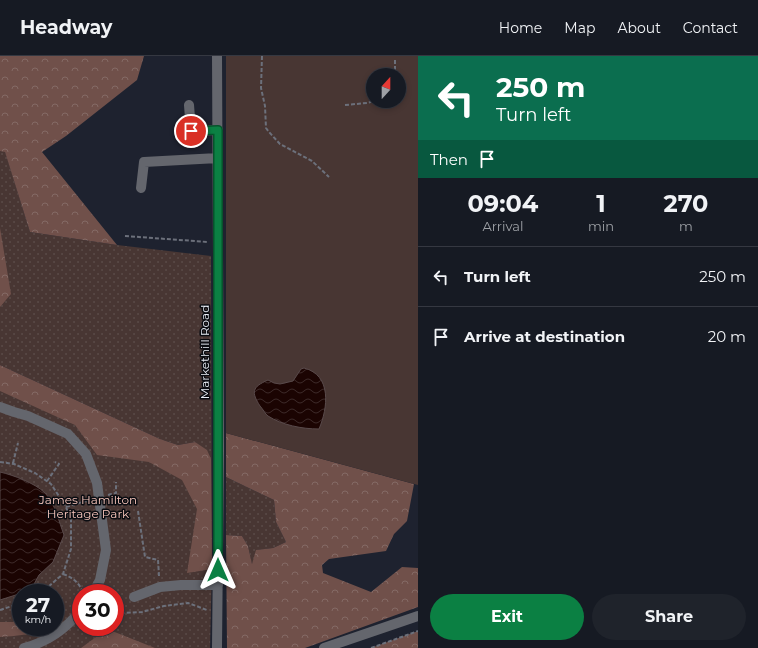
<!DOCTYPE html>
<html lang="en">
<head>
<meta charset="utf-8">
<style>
  :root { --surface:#161a23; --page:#1f232b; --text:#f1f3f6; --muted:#9ea1a6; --line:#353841; --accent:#0b8043 }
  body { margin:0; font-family:Montserrat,sans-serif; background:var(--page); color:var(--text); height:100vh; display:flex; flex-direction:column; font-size:15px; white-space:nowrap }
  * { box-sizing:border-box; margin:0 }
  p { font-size:13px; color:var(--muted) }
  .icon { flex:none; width:22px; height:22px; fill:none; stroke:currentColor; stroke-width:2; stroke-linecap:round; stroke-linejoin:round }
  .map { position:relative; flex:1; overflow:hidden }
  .details { display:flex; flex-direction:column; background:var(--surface); width:340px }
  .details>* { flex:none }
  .hud { background:#0b6e4f; color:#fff; overflow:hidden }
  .needle { width:26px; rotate:21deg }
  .fabs { position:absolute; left:366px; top:12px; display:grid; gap:8px }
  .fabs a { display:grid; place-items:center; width:40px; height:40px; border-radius:50%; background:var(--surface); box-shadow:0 2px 6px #0003,0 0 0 1px var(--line); font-size:20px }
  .speed { position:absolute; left:12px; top:528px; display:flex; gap:8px; font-size:20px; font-weight:700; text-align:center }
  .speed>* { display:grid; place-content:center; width:52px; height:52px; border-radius:50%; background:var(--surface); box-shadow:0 2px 6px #0003,0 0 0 1px var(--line); line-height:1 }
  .speed small { font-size:10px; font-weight:400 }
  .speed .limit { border:6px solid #d22; background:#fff; color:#111 }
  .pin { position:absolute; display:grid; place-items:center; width:34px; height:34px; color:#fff; margin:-17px; border:2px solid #fff; border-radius:50%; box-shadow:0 1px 4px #0007 }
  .me { position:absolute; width:44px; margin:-22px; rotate:0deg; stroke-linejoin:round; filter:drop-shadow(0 0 3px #0008) }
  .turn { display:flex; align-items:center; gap:14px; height:84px; padding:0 12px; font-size:18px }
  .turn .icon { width:52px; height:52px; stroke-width:2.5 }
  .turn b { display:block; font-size:28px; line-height:34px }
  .then { display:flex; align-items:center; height:38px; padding:0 12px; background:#0003; gap:8px; font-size:15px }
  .eta { display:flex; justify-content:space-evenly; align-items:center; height:68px; text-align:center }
  .eta b { font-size:24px; font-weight:700; line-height:28px }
  .action { display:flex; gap:8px; margin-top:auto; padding:8px 12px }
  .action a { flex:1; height:46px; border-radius:24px; background:var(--accent); color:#fff; font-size:16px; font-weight:700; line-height:46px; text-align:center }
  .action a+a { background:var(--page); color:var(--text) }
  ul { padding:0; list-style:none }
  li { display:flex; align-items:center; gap:12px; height:60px; padding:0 12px; border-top:1px solid var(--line) }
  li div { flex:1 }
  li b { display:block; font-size:15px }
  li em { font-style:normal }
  header { display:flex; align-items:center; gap:24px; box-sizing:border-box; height:56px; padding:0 20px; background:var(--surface); border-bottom:1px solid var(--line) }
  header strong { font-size:19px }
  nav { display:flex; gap:22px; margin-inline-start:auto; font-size:14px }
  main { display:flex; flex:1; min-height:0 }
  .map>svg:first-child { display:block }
</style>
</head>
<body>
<header>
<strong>Headway</strong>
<nav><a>Home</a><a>Map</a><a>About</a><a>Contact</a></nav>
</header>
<main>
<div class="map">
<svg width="418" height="592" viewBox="0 0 418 592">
  <defs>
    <pattern id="grass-dots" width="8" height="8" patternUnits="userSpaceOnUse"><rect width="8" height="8" fill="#483633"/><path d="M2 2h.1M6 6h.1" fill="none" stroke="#5a4a47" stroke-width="1.8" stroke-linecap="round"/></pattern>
    <pattern id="forest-crowns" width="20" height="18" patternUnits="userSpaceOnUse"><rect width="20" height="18" fill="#70504a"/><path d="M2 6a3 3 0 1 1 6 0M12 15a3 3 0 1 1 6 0" fill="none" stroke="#846a65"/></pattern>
    <pattern id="water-waves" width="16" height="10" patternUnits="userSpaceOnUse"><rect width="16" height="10" fill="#1b0402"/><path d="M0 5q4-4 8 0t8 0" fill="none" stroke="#3c2928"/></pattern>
  </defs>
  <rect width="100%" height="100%" fill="#1e222f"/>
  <path fill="url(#grass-dots)" fill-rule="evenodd" d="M0,95H5L30,176L117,189L211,200L212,513L210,592H0V320L210,403L195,386L178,389L160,383L0,309ZM21,537H55V571H21ZM81,537H115V571H81Z
    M226,421L274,444L276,466L286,486L273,492L257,494L252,509L248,490L242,480L226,479Z"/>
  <path fill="url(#forest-crowns)" d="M0,0H144L137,24L66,80L42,96L117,189L30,176L5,96L0,95Z
    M0,172L11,238L0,251Z
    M0,309L160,383L178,389L195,386L207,394L211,403L212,513L187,517L197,453L182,424L149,406L97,399L75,369L0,335Z
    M226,377L414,428L407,465L394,478L386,495L329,503L322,509L323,517L371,536L402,511L418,512V551L305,592H227L226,479L242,480L248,490L252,508L256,494L273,492L286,486L276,466L274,444L226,421Z
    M0,566H21V571H46C34,579 14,580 0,581Z
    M107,573L155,592H81Z
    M418,575V592H371Z"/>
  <path fill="#483633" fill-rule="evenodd" d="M226,0H418V429L226,377ZM373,19H399V45H373Z"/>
  <path fill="url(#water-waves)" stroke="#594a4b" d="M304,312C332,319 328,352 319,373C302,373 282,369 268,360C265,358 263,353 260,350C251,336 252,331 268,324L274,327L280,328L293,325L301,313Z
    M0,416C13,419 35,427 45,437C55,447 59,466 64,479L53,506L39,519L33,530L22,537L0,544Z"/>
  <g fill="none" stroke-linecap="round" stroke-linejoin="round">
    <path stroke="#6c707b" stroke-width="2" stroke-dasharray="4 2" stroke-linecap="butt" d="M262,0L261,32L265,50L266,72L269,76L280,88L312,105L329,121
      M395,4V19
      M345,49L367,47L374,45
      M125,180L208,186
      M0,406L14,408L35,417L51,428L66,451L71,464V493L63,518L41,537
      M13,407L18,387
      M47,425L59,408L55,406
      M108,439L116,437V426
      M66,451L89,444
      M138,455L145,501L158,504L159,520
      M63,518C72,521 78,526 82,534
      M0,554L21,547
      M115,555L123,557L142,556L164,550L188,547L207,554
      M371,592L418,575"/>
    <path stroke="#64666d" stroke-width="10" d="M217,0L219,394L217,592
      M189,49L191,75L218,74
      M141,132L144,106L218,102
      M0,351L14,356L28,360L68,378L86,398L97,427L106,494L100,524L93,537
      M134,541L160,531L181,529H218
      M24,592C47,586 66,573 81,554
      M324,592L418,560"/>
  </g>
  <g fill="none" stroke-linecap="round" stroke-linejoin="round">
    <g stroke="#07532c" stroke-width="10">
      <path id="route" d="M191,75L218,74V514"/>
    </g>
    <use href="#route" stroke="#0b8043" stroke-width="7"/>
  </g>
  <g text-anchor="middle" stroke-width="3" stroke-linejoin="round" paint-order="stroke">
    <g font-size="12" fill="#e9edf5" stroke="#0a0c11">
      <text transform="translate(205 296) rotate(-90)" y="4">Markethill Road</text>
    </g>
    <g font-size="12" fill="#f8c6bc" stroke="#0a0c11">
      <text x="88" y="448">James Hamilton<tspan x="88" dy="14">Heritage Park</tspan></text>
    </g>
  </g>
</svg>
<div class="fabs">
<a><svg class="needle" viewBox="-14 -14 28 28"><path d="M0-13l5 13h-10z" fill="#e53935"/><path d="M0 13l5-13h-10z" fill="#9ea1a6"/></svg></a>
</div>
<div class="speed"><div>27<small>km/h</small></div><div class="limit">30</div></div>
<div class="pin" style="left:191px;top:75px;background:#d93025"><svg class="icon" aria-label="arrive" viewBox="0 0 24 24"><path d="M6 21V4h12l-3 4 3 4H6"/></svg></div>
<svg class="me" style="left:218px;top:514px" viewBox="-20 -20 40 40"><path d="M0-17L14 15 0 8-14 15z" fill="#0b8043" stroke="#fff" stroke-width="4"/></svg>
</div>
<section class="details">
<div class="hud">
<div class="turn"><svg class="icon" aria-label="left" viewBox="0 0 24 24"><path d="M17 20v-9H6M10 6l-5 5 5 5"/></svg><div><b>250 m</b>Turn left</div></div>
<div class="then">Then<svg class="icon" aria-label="arrive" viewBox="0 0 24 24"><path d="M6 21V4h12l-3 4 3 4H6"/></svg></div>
</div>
<div class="eta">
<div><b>09:04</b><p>Arrival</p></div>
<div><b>1</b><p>min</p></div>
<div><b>270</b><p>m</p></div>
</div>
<ul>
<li><svg class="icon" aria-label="left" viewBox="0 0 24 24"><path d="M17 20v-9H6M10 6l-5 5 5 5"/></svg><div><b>Turn left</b></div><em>250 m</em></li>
<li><svg class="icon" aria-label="arrive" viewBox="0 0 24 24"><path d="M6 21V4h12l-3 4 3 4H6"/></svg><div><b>Arrive at destination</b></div><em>20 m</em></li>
</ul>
<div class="action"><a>Exit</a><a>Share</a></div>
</section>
</main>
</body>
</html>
